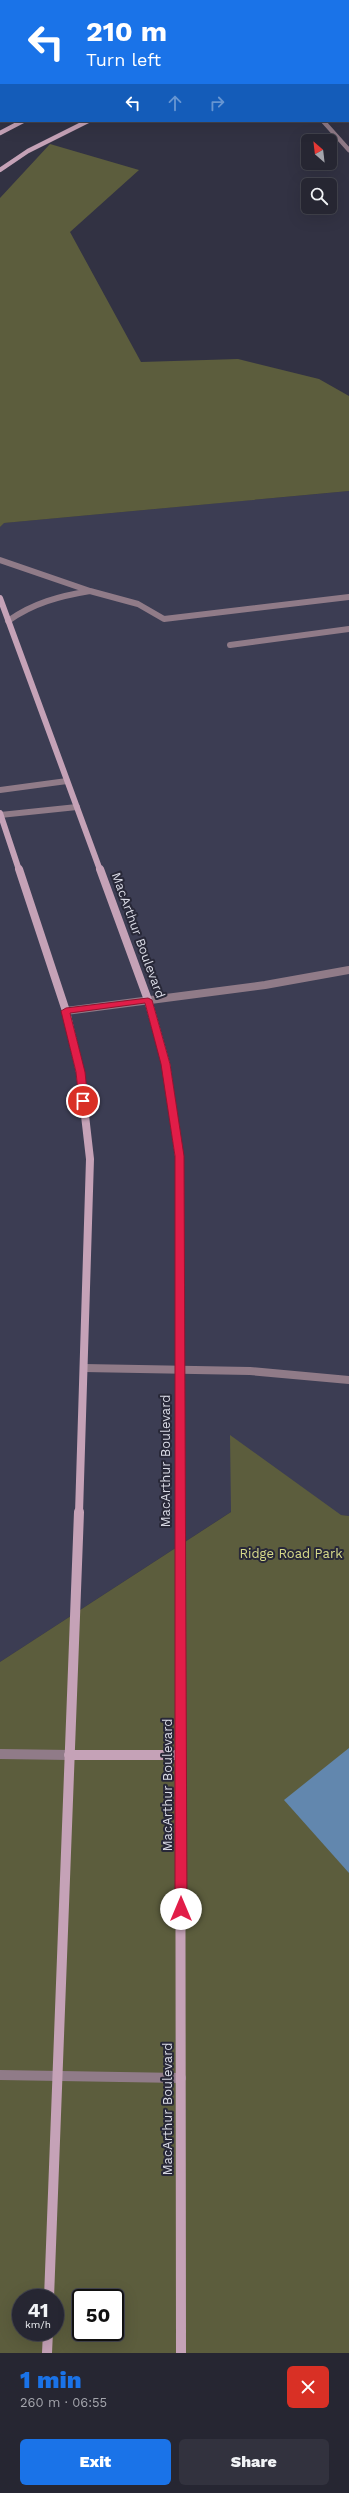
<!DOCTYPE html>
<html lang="en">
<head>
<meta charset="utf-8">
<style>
  :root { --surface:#262632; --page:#32323e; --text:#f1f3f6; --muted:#a4a5ac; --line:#42434d; --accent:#1a73e8 }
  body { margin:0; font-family:"Work Sans",sans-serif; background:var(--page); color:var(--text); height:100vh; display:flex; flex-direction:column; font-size:15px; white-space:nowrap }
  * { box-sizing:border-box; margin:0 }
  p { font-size:13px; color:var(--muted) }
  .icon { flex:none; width:22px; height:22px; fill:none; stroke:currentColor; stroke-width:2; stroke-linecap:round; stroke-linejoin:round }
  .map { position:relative; height:2353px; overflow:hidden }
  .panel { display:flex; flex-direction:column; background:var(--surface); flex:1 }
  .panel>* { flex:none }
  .guide { position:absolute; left:0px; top:0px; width:349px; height:122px; box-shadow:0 4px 16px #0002,0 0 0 1px var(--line); background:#1a73e8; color:#fff; overflow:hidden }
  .needle { width:26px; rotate:332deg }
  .tools { position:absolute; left:301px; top:134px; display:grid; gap:8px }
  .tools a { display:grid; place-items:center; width:36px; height:36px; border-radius:6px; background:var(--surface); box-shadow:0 4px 16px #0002,0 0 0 1px var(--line); font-size:20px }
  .speed { position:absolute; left:12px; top:2289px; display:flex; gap:8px; font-size:20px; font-weight:700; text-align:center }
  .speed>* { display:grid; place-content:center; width:52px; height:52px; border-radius:50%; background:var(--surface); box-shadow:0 4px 16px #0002,0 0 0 1px var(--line); line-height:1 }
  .speed small { font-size:10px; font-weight:400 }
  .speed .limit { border:2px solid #111; border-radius:6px; background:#fff; color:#111 }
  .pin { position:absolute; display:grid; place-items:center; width:34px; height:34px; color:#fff; margin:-17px; border:2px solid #fff; border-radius:50%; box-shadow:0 1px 4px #0007 }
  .me { position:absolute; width:44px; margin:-22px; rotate:0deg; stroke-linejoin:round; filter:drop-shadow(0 0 3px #0008) }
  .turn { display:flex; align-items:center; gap:14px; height:84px; padding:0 20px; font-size:18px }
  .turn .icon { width:52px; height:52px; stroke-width:2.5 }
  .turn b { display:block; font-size:28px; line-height:34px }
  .lanes { display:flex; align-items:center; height:38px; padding:0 20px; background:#0003; justify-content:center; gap:20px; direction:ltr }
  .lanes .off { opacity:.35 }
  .round { display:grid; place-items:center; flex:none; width:42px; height:42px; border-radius:6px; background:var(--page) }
  .summary { display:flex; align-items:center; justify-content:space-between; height:68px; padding:0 20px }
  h1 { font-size:24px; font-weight:800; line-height:30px; color:var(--accent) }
  .cta { display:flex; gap:8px; margin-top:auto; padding:8px 20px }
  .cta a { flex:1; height:46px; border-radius:6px; background:var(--accent); color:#fff; font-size:16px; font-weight:800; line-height:46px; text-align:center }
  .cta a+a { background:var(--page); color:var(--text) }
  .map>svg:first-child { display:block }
</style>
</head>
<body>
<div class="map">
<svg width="349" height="2353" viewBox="0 0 349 2353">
  <rect width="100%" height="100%" fill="#323243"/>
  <path fill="#3c3d53" d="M349,491V1516L240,1506L0,1662V527L3,523Z"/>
  <path fill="#5c5d3d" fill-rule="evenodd" d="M50,144L139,170L70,232L141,362L238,359L319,379L349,396V491L4,523L0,527V198Z
    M230,1435L341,1515L349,1516V2353H0V1662L231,1512ZM21,2298H55V2332H21ZM81,2298H115V2332H81Z"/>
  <path fill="#6287ae" d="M349,1748V1873L284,1800Z"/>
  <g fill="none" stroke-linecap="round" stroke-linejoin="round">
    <path stroke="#907b88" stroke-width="4.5" d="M70,0L72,1
      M255,0L257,1
      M323,121L349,150"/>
    <path stroke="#907b88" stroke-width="6" d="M0,560L90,591L138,604L164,619L349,597
      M8,621C33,603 60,596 90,591
      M230,645L349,629
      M0,790L67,781
      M0,815L77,807"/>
    <path stroke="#907b88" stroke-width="8" d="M66,1011L265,985L349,970
      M84,1368L250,1371L349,1380"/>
    <path stroke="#907b88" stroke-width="10" d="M0,1754L69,1755
      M0,2075L181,2078"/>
    <path stroke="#c5a2b7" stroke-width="4.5" d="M0,133L23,121
      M0,170L28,151L88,121"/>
    <path stroke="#c5a2b7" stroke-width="6" d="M0,598L100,870
      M0,813L19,870"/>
    <path stroke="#c5a2b7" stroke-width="8" d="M19,869L66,1011L80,1072L90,1159L79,1513
      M100,869L148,1000L166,1064L179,1156L180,1513"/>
    <path stroke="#c5a2b7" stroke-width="10" d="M180,1512L181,2353
      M69,1755H181
      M49,2298L79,1512
      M47,2353L48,2332"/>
  </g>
  <path fill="#56567e" d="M0,0L1,1V16H0Z"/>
  <path fill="#646492" stroke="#464666" d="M0,0H70L71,1H1V8L0,7Z"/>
  <path fill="#e11d48" stroke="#92132f" d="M148,998L152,1000L170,1064L184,1156L187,1909L181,1914L175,1909V1156L161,1064L145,1003L70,1013L85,1072L88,1101L83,1104L79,1101L76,1072L61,1011L66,1008Z"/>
  <g text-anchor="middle" stroke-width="4" stroke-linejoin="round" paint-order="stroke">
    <g font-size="13" fill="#d8d9e4" stroke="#282838">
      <text transform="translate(139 935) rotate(70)" y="5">MacArthur Boulevard</text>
      <text transform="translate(165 1461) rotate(-90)" y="5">MacArthur Boulevard</text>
      <text transform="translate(167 1785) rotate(-90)" y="5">MacArthur Boulevard</text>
      <text transform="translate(167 2109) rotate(-90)" y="5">MacArthur Boulevard</text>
    </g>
    <g font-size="13" fill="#d7da8a" stroke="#282838">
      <text x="291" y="1558">Ridge Road Park</text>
    </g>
  </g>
</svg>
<div class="tools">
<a><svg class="needle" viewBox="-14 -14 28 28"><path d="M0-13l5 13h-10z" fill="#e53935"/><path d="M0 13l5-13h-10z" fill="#a4a5ac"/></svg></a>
<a><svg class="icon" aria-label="search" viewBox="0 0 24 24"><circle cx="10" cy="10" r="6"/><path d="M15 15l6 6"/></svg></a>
</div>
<div class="speed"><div>41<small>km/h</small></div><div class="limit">50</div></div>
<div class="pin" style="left:83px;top:1101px;background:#d93025"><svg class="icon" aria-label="arrive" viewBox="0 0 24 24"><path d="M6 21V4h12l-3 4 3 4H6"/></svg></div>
<svg class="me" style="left:181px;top:1909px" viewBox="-20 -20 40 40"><circle r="19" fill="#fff"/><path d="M0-13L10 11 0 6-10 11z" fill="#e11d48"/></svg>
<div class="guide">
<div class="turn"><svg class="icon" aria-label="left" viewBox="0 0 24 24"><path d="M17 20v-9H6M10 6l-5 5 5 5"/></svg><div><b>210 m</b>Turn left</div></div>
<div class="lanes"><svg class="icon" aria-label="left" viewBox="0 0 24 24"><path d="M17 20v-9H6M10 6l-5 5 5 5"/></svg><svg class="icon off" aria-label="ahead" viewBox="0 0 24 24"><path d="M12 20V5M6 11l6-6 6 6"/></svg><svg class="icon off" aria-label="right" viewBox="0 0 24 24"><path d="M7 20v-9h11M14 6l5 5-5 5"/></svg></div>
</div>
</div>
<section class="panel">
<div class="summary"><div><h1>1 min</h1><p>260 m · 06:55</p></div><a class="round" style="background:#d93025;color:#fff"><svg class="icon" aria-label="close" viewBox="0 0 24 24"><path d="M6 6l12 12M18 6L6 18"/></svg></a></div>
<div class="cta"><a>Exit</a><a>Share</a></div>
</section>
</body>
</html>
